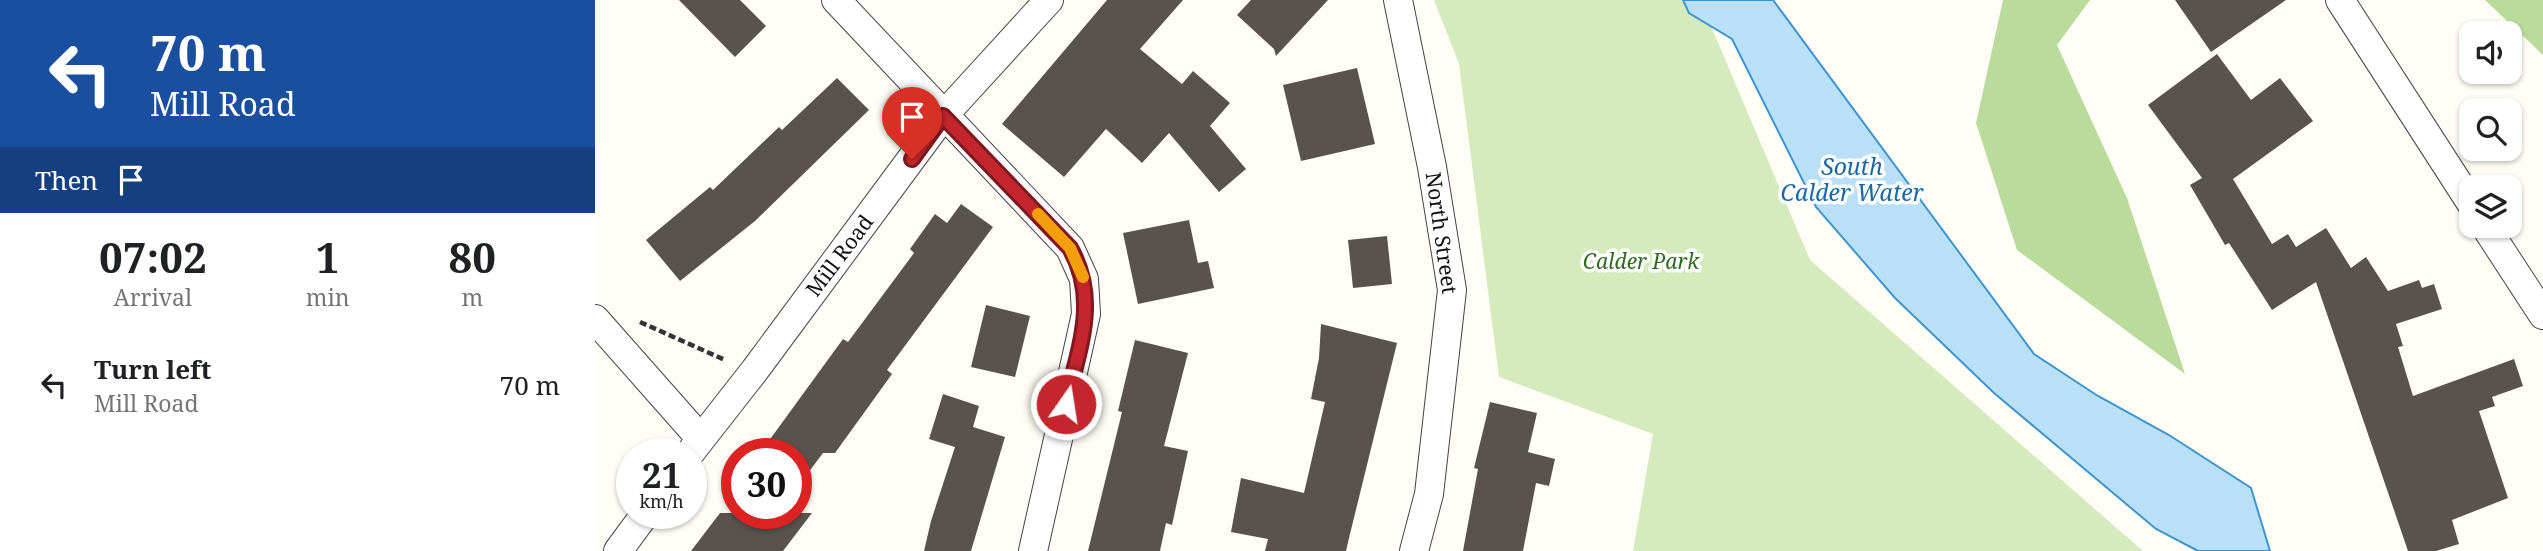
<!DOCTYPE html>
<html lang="en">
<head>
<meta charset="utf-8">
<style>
  :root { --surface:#fff; --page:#f2f2f2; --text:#202124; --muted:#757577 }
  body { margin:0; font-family:"Noto Serif",serif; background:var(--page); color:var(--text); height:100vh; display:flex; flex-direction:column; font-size:26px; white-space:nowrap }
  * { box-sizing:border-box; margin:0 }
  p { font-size:23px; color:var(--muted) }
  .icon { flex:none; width:38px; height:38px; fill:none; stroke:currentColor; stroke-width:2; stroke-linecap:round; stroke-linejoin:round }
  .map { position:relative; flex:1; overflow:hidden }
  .side { display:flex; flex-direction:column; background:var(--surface); width:595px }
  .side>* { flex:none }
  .guide { background:#1a4fa0; color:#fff; overflow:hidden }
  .tools { position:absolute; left:1864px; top:21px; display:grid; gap:14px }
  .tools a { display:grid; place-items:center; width:63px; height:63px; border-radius:14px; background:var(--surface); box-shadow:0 2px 5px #0004; font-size:35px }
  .speed { position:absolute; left:21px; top:438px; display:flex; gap:14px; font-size:35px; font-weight:700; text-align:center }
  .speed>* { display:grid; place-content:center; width:91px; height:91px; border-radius:50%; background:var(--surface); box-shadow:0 2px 5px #0004; line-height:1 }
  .speed small { font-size:18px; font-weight:400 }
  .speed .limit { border:10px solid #d22; background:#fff; color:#111 }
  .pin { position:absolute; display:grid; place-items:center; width:60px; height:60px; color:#fff; margin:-72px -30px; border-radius:50% 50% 50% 0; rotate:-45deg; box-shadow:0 0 7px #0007 }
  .pin .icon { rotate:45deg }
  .me { position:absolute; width:77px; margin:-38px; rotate:13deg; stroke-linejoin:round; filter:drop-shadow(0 0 5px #0008) }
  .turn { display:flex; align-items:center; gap:24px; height:147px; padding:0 35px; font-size:32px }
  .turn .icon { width:91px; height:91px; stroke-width:2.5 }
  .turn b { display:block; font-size:49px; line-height:60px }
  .then { display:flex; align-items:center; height:66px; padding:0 35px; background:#0003; gap:14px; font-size:26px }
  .eta { display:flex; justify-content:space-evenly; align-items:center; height:119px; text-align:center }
  .eta b { font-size:42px; font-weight:700; line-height:49px }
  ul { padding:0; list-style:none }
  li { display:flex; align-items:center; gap:21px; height:105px; padding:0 35px }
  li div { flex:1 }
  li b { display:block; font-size:26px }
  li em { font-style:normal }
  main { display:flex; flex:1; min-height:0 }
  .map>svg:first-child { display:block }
</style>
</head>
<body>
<main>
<section class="side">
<div class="guide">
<div class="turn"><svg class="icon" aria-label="left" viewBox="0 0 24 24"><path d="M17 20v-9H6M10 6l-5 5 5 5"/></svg><div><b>70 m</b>Mill Road</div></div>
<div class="then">Then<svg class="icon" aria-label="arrive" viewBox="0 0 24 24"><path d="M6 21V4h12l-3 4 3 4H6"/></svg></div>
</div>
<div class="eta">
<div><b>07:02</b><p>Arrival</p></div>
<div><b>1</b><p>min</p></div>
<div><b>80</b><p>m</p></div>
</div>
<ul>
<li><svg class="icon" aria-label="left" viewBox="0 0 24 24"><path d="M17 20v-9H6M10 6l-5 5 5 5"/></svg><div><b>Turn left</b><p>Mill Road</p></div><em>70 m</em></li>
</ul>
</section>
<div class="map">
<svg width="1948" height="551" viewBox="0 0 1948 551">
  <rect width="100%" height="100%" fill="#fffdf5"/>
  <path fill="#d5ebbd" d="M839,0H1105L1215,260L1548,551H1038L1058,434L904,377L864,64Z"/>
  <path fill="#b9dc9c" d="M1408,0H1495L1462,45L1532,198L1590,374L1422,250L1381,123Z
    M1890,0H1948V55Z"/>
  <path fill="#b9e0f7" stroke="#3f96cf" stroke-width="2" d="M1088,0H1178L1439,354L1503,396L1574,435L1656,488L1675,551H1603L1561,529L1399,393L1300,298L1221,207L1137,39L1094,13Z"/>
  <path fill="#5a524d" d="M84,0H145L171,26L140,57Z
    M512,0H588L545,49L587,84L598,71L635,103L615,126L651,169L624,192L574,133L547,163L511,129L469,177L407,124Z
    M656,0H733L681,56L679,49L642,15Z
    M1580,0H1691L1616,52Z
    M1622,54L1656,100L1685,78L1718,121L1638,179L1677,244L1693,234L1701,247L1731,228L1756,268L1771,257L1793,291L1824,280L1827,288L1839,284L1847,309L1801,324L1808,346L1803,347L1818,396L1919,359L1928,386L1897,397L1900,406L1884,411L1913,498L1857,520L1864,544L1841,551H1813L1721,282L1677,310L1634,243L1630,245L1595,185L1607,178L1553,105Z
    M762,68L780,144L706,161L688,85Z
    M242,78L274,110L160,221L85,281L51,240L115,187L118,190L184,127L187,130Z
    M366,204L398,227L292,370L297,374L240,453H228L201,489V453H165L248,339L253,342L319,253L315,249L340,214L352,223Z
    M594,220L603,263L613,261L619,288L543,304L528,233Z
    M792,236L797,284L758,288L753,240Z
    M391,305L435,316L420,377L376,367Z
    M726,324L802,343L754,538L751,551H670L673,539L636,532L646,478L709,493L730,402L716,399L724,358Z
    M540,340L593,353L569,446L593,451L577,525L571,523L565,551H493L527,412L523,411Z
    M348,394L384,406L378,427L410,437L376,551H329L336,521L360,447L334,439Z
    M895,402L942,413L933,452L960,459L954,486L941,483L928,551H868L883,469L879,468Z
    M125,513H217L188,551H96Z"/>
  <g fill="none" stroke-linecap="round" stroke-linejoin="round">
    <g stroke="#444" stroke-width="30">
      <path id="street" d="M241,0L475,248L489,279L491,314L438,551
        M803,0L837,167L857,290L834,494L819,551
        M1745,0L1876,203
        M1890,226L1948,315
        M0,319L106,439
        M95,453L160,370L348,116L454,0
        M23,551L51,513"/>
    </g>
    <path stroke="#333" stroke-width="4.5" stroke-dasharray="7 3.5" stroke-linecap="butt" d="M45,322L130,360"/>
    <use href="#street" stroke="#fff" stroke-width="28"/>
  </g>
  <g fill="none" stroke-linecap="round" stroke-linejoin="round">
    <g stroke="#7f191e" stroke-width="18">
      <path id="route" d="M317,159L348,116L475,248C505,301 483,349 471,404"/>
    </g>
    <use href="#route" stroke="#c4262e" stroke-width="12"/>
    <path stroke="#f59e0b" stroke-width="12" d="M443,214L475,248L488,277"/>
  </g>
  <g text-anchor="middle" stroke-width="7" stroke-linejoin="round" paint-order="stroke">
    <g font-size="21" fill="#111" stroke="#fff">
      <text transform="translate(846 233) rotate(82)" y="7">North Street</text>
      <text transform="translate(245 256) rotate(-53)" y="7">Mill Road</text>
    </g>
    <g font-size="21" font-style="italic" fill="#2f6b1f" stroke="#fff">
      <text x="1046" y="269">Calder Park</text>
    </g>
    <g font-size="23" font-style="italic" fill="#1768a6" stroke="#fff">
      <text x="1257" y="175">South<tspan x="1257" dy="26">Calder Water</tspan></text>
    </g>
  </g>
</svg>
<div class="tools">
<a><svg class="icon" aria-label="sound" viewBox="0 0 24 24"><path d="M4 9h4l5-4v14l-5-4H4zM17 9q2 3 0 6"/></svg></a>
<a><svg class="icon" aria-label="search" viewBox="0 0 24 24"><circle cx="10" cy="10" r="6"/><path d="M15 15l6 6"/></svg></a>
<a><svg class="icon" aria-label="layers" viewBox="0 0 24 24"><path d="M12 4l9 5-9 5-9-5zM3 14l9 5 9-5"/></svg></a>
</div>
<div class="speed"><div>21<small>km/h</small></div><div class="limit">30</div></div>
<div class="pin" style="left:317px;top:159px;background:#d93025"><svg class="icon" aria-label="arrive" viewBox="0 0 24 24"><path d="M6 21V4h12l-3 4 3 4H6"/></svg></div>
<svg class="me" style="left:471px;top:404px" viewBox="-20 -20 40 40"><circle r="17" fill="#c4262e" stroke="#fff" stroke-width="3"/><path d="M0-11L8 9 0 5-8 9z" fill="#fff"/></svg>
</div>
</main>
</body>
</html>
